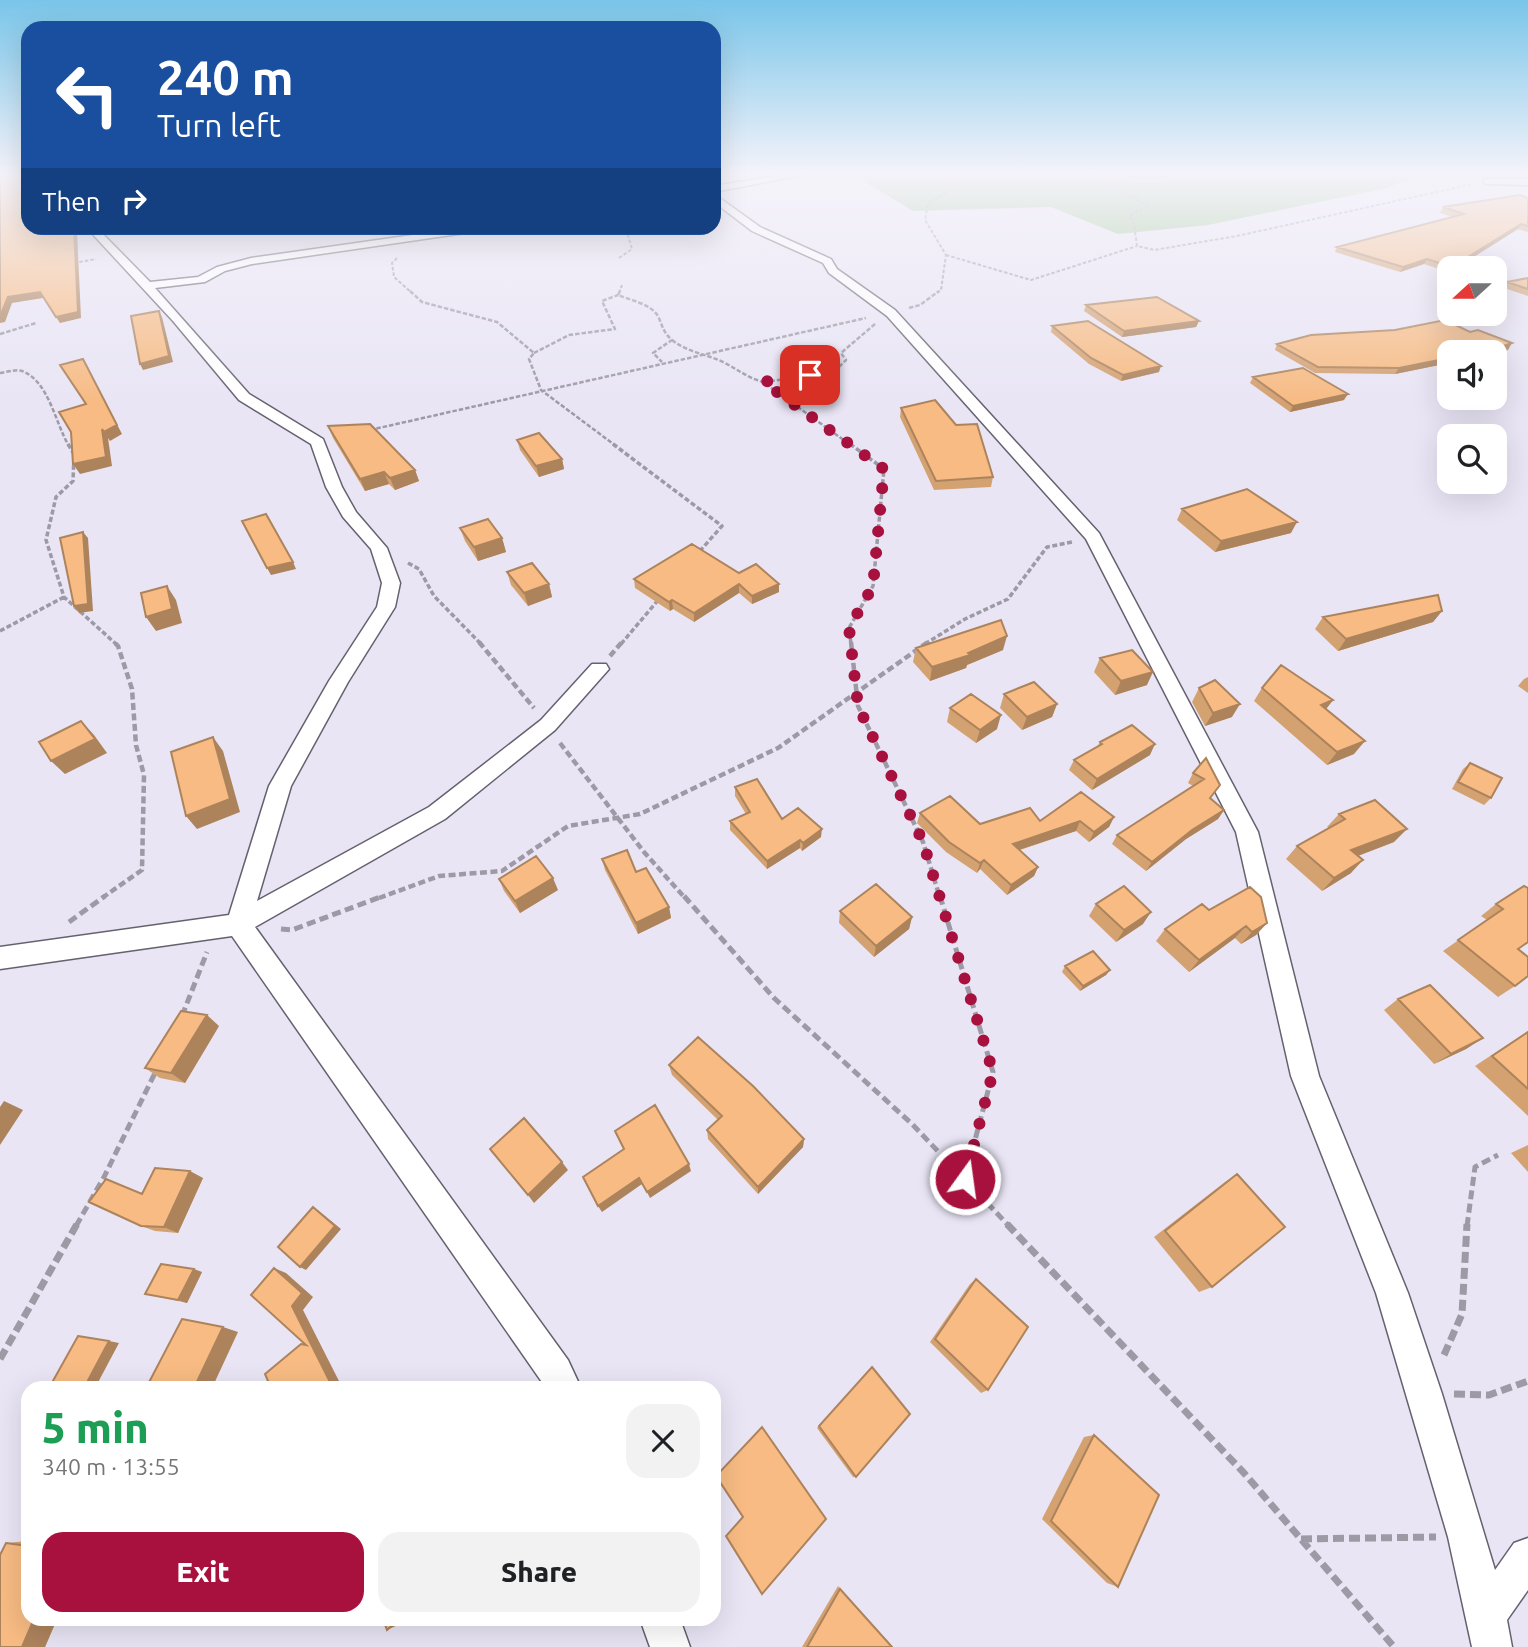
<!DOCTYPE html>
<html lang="en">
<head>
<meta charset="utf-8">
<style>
  :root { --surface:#fff; --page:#f2f2f2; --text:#202124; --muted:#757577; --accent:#a8113d }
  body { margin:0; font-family:Ubuntu,sans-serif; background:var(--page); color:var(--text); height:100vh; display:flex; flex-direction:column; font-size:26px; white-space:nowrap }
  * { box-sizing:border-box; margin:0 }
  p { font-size:23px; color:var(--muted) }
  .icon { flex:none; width:38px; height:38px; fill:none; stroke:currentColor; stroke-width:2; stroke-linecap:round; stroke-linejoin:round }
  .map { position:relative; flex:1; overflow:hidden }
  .details { position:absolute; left:21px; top:1381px; width:700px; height:245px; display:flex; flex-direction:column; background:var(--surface); border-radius:21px; box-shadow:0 7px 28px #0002 }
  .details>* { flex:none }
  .guide { position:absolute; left:21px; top:21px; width:700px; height:214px; border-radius:21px; box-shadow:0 7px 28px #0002; background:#1a4fa0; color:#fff; overflow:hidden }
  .needle { width:46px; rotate:249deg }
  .controls { position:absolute; left:1437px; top:256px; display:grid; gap:14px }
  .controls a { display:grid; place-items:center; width:70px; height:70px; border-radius:14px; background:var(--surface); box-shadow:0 7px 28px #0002; font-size:35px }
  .pin { position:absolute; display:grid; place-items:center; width:60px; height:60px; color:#fff; margin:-30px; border-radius:14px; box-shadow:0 4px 10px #0006 }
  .me { position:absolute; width:77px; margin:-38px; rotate:14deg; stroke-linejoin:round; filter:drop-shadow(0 0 5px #0008) }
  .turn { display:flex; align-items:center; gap:24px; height:147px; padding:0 21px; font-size:32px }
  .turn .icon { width:91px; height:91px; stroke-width:2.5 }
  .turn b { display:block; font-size:49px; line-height:60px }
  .then { display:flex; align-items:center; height:66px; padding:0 21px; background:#0003; gap:14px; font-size:26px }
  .round { display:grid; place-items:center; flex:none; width:74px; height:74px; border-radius:21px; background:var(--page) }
  .headline { display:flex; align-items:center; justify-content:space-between; height:119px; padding:0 21px }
  h1 { font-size:42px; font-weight:800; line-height:52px; color:#1e9e55 }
  .primary-button { display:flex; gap:14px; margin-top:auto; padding:14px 21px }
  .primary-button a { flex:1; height:80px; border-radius:21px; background:var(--accent); color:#fff; font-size:28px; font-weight:800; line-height:80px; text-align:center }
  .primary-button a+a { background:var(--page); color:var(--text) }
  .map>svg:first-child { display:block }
</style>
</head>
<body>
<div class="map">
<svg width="1528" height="1647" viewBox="0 0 1528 1647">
  <rect width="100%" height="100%" fill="#e9e5f5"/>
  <path fill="#97c58a" d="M850,173H1092L1131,181L1154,182L1223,173H1422L1387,188L1208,225L1118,234L1051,207L913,211Z"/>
  <path fill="#92c285" d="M1092,173H1223C1172,180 1143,186 1092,173Z"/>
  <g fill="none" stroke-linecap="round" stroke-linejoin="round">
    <g stroke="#65616e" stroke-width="3">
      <path id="minor" d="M794,173H813L714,192V186Z
        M1484,179H1528V185L1487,184L1484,183Z
        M714,194L760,227L831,259L837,269L895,310L1099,533L1258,832L1319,1076L1408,1293L1442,1394L1495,1570L1514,1543L1528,1538V1590L1507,1620L1512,1647H1472L1448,1537L1376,1293L1291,1076L1236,832L1086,539L887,316L829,273L823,263L752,231L714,202Z
        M87,228H97L150,282L198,277L217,267L251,258L462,228H484L479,231L252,264L225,271L205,282L155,288L249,394L323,439L342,487L356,512L387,548L400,583L395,607L348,682L291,786L257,901L429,807L541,720L592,664H606L609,669L555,730L445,819L255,927L568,1360L581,1388H546L232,936L0,969V947L229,915L269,786L329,681L377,607L382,583L371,549L343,517L326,487L311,444L239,400L173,321Z
        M640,1619H680L690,1647H650Z"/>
    </g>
    <path stroke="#9d9aa6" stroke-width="2" stroke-dasharray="3.5 2" stroke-linecap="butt" d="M1087,173L1149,206L1129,216L1134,224L1137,246L1154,250L1237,236L1473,184
      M946,255L1031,280L1137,246
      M397,258L392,263L394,277L412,293
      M619,258L632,249L626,228
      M74,263L96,259
      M619,293L622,285
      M937,293L941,290L946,255L925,220L928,204L953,188L958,173"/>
    <path stroke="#9d9aa6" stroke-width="2.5" stroke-dasharray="4.5 2" stroke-linecap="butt" d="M410,291L422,302L497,322L534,353L529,359L541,390L616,446
      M620,291L618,295C630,300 651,304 658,316C663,327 663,332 672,340L653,353L662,362
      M909,308L920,305L939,291
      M0,334L36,323
      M672,340C687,352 706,354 723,362C737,369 748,378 763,382L852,446
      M534,353L569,335L615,329L602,301L618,295
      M0,373C7,372 16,369 22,371C49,381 55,423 69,446
      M764,382L834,372L846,360L841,353L875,324
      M370,430L866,318"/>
    <path stroke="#9d9aa6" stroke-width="3.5" stroke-dasharray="5 2.5" stroke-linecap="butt" d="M68,444L74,454L73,481L56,497L46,540L64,597L116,644
      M613,444L722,526L699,552
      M850,444L884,469L873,586L849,628L851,644
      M408,563L419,569L434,596L481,644
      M0,631L64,597
      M621,644L659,599
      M925,644L965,619L1008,599L1047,547L1072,542"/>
    <path stroke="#9d9aa6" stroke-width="4.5" stroke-dasharray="7 3.5" stroke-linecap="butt" d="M479,642L534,708
      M851,642L858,706L923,842L940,898
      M610,656L622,642
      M560,743L644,852L685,898
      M102,898L142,870L144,775L136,745L132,689L118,646L114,642
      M379,898L439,876L502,871L568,826L640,814L778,748L928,642"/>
    <path stroke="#9d9aa6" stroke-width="5" stroke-dasharray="9 4.5" stroke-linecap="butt" d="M684,896L774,998L912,1124L1009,1226
      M940,896L993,1072L965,1178
      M69,922L105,896
      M281,929L292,930L383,896
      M182,1016L207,952
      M76,1226L104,1177L156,1071
      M1467,1226L1475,1167L1498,1155"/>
    <path stroke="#9d9aa6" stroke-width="7" stroke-dasharray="11 5" stroke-linecap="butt" d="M1007,1224L1244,1473L1394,1647
      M1444,1355L1462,1314L1467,1224
      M0,1359L77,1224
      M1454,1394L1489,1395L1528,1381
      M1301,1539L1436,1537"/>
    <use href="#minor" fill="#fff" fill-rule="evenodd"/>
  </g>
  <path fill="#d4a171" d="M1528,198V232L1518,229L1456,268H1449V272L1424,264L1400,272L1335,252L1337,247L1453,217L1440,213L1443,207Z
    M1528,278V296L1504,288L1507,282Z
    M1086,305L1199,321L1196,327L1122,337L1084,311Z
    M1052,326L1159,372L1121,381L1089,364L1051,332Z
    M1277,344L1508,350L1494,352H1449V363L1395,374L1315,373L1275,350Z
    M1253,377L1344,400L1290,412L1250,383Z
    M901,408L993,477L991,487L934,490L900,417Z
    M328,426L415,470L419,481L395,490L389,484L365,491L333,438Z
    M517,440L562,459L564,469L539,477L520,450Z
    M1182,509L1291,533L1215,552L1177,520Z
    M460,528L502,538L506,552L478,561L465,541Z
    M507,572L549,584L552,597L528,606L511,585Z
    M739,573L779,592L752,604L739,593L694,622L673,609L670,611L635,588L634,579Z
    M1442,611L1433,622L1338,651L1315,629L1323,617Z
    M916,648L1003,650L967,665L966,668L930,681L913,662Z
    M1100,658L1147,685L1115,695L1094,672Z
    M1528,677V693L1518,686L1524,679Z
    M1199,688L1232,717L1205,726L1192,702Z
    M1262,688L1333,700L1326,709L1354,754L1327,765L1254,701Z
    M1004,694L1057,704L1052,717L1022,730L1000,708Z
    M950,708L997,729L976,743L947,722Z
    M1100,742L1150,755L1092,790L1069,770L1074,760L1097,747Z
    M1206,758L1210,799L1224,810L1218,819L1186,839L1146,871L1112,844L1117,835L1193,786L1188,783L1193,773Z
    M1470,763L1491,798L1484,805L1452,789L1463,769Z
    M735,787L782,819L821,837L802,851L800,848L767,869L730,830V821L746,814L735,796Z
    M920,813L980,824L1114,817L1109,827L1089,842L1076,831L1020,850L1038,867L1034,876L1007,895L980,869L977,873L946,852L917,823Z
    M1339,814L1394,842L1358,856L1351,873L1322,891L1286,859L1297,846L1329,828L1327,827Z
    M602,859L636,872L669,907L671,918L638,934L605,870Z
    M499,879L558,890L520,913L504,891Z
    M1524,886L1515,986L1498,997L1443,951L1487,920L1481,916L1496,904Z
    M1096,904L1143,924L1116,942L1089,916Z
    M1209,910L1267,923L1256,935L1241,944L1235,938L1189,972L1156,941L1165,929Z
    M840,911L912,917L909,929L874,957L839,923Z
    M1065,966L1110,970L1106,975L1080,991L1062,972Z
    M1398,999L1483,1038L1466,1049L1434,1064L1384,1010Z
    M219,1026L185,1083L160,1078L145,1068Z
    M1528,1031V1116L1475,1066Z
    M669,1065L804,1139L803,1147L758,1194L708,1139L707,1130L718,1120L672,1075Z
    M1528,1145V1172L1511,1153Z
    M1237,1174L1212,1287L1199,1292L1154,1237L1225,1182Z
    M203,1178L178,1233L155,1231L141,1226L142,1194Z
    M202,1272L187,1303L145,1294Z
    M976,1279L988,1390L981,1393L930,1342L970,1284Z
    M872,1367L856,1477H853L817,1428Z
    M1094,1435L1118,1587L1107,1583L1042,1519L1084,1437Z
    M28,1541V1619H57L45,1647H0L6,1543Z
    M838,1586L893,1647H802Z"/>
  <path fill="#ad835c" d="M1521,224L1518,229L1456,268H1452Z
    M74,228L77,231L81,318L60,323L56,317Z
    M1427,259L1424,264L1400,272L1403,267Z
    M40,292L43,298L12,303L5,322L0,323V316L8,297Z
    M159,311L162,317L173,362L143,370L140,364Z
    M1199,321L1196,327L1122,337L1124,331Z
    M1512,343L1508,350L1494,354V352H1486Z
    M1449,358V363L1395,374L1399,368Z
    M83,359L122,434L110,441L104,432Z
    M1161,366L1159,372L1121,381L1123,375Z
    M1348,394L1344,400L1290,412L1293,406Z
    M102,429L108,438L112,466L80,474L73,464Z
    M562,459L564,469L539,477L536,466Z
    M415,470L419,481L395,490L390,478Z
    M384,472L389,484L365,491L360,479Z
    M1297,522L1291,533L1215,552L1221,541Z
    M83,532L88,538L93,611L79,613L74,606Z
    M502,538L506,552L478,561L474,547Z
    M293,562L296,569L271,575L267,568Z
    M549,584L552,597L528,606L524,593Z
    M739,584V593L694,622V613Z
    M779,584V592L752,604V596Z
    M167,586L176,600L182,623L156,631L146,617Z
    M672,600L673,609L670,611L669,602Z
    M1442,611L1433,622L1338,651L1346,639Z
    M1007,636L1003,650L967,665L966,668L930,681L932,667Z
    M1153,672L1147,685L1115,695L1121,681Z
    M1333,700L1323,713L1321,705Z
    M1057,704L1052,717L1022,730L1027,717Z
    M1240,704L1232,717L1205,726L1213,713Z
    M1001,715L997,729L976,743L980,730Z
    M81,721L94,735L107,753L65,774L51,761Z
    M213,737L223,751L240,812L197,829L186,816Z
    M1365,741L1354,754L1327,765L1337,752Z
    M1155,744L1150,755L1092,790L1097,779Z
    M1224,810L1218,819L1186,839L1146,871L1152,862L1192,830Z
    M1114,817L1109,827L1089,842L1094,832Z
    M1080,821L1076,831L1009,853L1013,844Z
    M822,829L821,837L802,851L803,843Z
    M1407,829L1394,842L1339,863L1351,850Z
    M800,840V848L767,869V861Z
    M984,860L980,869L977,873L980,863Z
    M1363,860L1351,873L1322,891L1334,878Z
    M1038,867L1034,876L1007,895L1011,885Z
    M553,878L558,890L520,913L515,901Z
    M669,907L671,918L638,934L636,923Z
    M1151,912L1143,924L1116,942L1124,930Z
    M912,917L909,929L874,957L876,946Z
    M1267,923L1256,935L1241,944L1252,932Z
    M1246,926L1235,938L1189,972L1199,960Z
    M1110,970L1106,975L1080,991L1083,986Z
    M207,1015L219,1026L185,1083L171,1073Z
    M1483,1038L1466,1049L1434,1064L1451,1054Z
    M4,1101L23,1110L0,1145V1107Z
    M804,1139L803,1147L758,1194V1187Z
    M562,1162L568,1170L534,1203L528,1195Z
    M689,1164L691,1171L650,1198L647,1192Z
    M190,1171L203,1178L178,1233L164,1227Z
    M639,1178L642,1184L602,1212L598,1206Z
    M313,1207L319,1211L341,1229L306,1270L300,1267Z
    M274,1268L286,1273L313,1297L303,1310L342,1387L341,1388H327Z
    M194,1269L202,1272L187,1303L178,1300Z
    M223,1327L238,1332L212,1388H194Z
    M109,1341L119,1343L95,1388H84Z
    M838,1586L893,1647H892Z
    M34,1619H57L45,1647H22Z
    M399,1619H406L400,1624L387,1630Z"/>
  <path fill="#f7bb83" stroke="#ad835c" stroke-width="2" d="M28,173V228H74L78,312L56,317L40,292L8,297L0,316V177Z
    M1520,195L1528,198V226L1521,224L1452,267L1427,259L1403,267L1337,247L1464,214L1443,207Z
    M1528,278V289L1507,282Z
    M1157,297L1199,321L1124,331L1086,305Z
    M159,311L169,356L140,364L131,316Z
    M1445,320L1470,332L1478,330L1512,343L1486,352H1449V358L1399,368L1318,367L1277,344L1311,335L1395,330Z
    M1088,321L1161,366L1123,375L1091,358L1052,326Z
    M83,359L117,425L104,432L102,429L106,457L73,464L71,432L59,412L86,404L60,365Z
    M1303,368L1348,394L1293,406L1253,377Z
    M935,400L956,425L977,424L993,477L936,481L901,408Z
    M370,424L415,470L390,478L384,472L360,479L328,426Z
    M539,433L562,459L536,466L517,440Z
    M1247,489L1297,522L1221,541L1182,509Z
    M266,514L293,562L267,568L242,521Z
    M488,519L502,538L474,547L460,528Z
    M83,532L88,604L74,606L60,538Z
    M692,544L739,573L756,564L779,584L752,596L739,584L694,613L672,600L669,602L634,579Z
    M532,563L549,584L524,593L507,572Z
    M167,586L172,609L146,617L141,593Z
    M1438,595L1442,611L1346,639L1323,617Z
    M1001,620L1007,636L968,653L970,655L932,667L916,648Z
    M1132,650L1153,672L1121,681L1100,658Z
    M1281,665L1333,700L1321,705L1365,741L1337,752L1262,688Z
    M1215,680L1240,704L1213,713L1199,688Z
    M1034,682L1057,704L1027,717L1004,694Z
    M971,694L1001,715L980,730L950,708Z
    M81,721L95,739L51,761L39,742Z
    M1132,725L1155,744L1097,779L1074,760L1102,744L1100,742Z
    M213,737L230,799L186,816L171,752Z
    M1206,758L1220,785L1210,798L1224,810L1192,830L1152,862L1117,835L1204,779L1193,773Z
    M1470,763L1502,778L1491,798L1458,782Z
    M757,779L782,819L798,808L822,829L803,843L800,840L767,861L730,821L750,812L735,787Z
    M1081,792L1114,817L1094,832L1080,821L1013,844L1038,867L1011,885L984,860L980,863L949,842L920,813L950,796L980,824L1030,808L1040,821Z
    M1375,800L1407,829L1351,850L1363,860L1334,878L1297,846L1345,819L1339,814Z
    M627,850L636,872L646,868L669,907L636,923L602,859Z
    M536,856L553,878L515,901L499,879Z
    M876,884L912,917L876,946L840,911Z
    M1124,886L1151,912L1124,930L1096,904Z
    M1524,886L1528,888V942L1518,949L1528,957V976L1515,986L1458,940L1503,909L1496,904Z
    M1250,887L1261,897L1267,923L1252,932L1246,926L1199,960L1165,929L1202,904L1209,910Z
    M1093,951L1110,970L1083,986L1065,966Z
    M1430,985L1483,1038L1451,1054L1398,999Z
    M181,1011L207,1015L171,1073L145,1068Z
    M1528,1032V1089L1492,1056Z
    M698,1037L753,1086L804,1139L758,1187L707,1130L722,1116L669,1065Z
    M655,1105L689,1164L647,1192L639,1178L598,1206L583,1177L624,1149L615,1131Z
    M524,1118L562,1162L528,1195L490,1149Z
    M155,1168L190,1171L164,1227L141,1226L89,1202L106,1179L142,1194Z
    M1237,1174L1285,1227L1212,1287L1165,1231Z
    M313,1207L335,1226L300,1267L278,1247Z
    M161,1264L194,1269L178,1300L145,1294Z
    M274,1268L302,1293L292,1306L331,1384L327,1388H271L265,1374L301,1344L306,1345L251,1295Z
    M976,1279L1028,1327L988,1390L935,1339Z
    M182,1319L223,1327L194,1388H146Z
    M78,1336L109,1341L84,1388H49Z
    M872,1367L910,1414L856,1477L819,1426Z
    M762,1427L826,1519L762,1594L726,1536L743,1517L716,1476Z
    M1094,1435L1159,1495L1118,1587L1051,1521Z
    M6,1543L28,1546V1619H34L22,1647H0V1555Z
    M840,1589L892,1647H807Z
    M383,1619H399L387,1630Z"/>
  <linearGradient id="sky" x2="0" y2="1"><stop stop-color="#79c5e9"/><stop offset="0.43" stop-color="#f5f3fa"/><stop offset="1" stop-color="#f5f3fa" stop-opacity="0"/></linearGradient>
  <rect width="1528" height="404" fill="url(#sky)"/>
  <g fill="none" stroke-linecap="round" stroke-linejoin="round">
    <path stroke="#a8113d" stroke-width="12" stroke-dasharray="0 21.6" d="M810,375L763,382L884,469L873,586L849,628L858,706L923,842L993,1072L965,1179"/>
  </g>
</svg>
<div class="controls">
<a><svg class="needle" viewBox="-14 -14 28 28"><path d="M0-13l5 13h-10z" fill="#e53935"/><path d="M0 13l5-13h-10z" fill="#757577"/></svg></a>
<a><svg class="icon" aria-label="sound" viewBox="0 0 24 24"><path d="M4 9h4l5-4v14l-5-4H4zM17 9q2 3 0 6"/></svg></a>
<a><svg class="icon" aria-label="search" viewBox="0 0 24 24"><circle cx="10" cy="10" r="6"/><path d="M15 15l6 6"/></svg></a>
</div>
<div class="pin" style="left:810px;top:375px;background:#d93025"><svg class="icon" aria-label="arrive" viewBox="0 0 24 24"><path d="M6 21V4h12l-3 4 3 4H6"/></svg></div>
<svg class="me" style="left:965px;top:1179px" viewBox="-20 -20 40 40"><circle r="17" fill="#a8113d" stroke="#fff" stroke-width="3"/><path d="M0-11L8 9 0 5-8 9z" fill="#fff"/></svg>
<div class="guide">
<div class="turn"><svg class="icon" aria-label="left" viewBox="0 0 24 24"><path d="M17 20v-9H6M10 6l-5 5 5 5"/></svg><div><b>240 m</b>Turn left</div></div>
<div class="then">Then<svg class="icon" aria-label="right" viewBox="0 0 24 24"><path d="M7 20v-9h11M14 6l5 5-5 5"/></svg></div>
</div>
<section class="details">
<div class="headline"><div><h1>5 min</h1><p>340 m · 13:55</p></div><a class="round"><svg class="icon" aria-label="close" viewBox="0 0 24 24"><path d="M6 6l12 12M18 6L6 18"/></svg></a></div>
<div class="primary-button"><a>Exit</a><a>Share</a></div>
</section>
</div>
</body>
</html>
